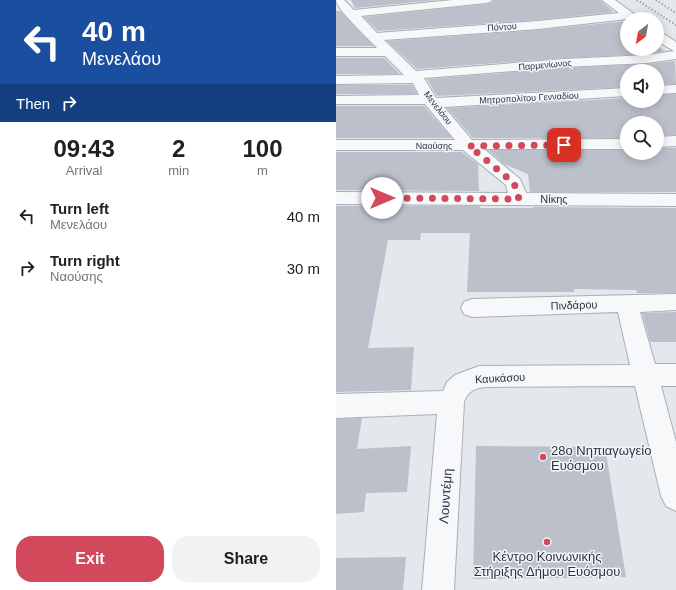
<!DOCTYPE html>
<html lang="en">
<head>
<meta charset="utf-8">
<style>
  :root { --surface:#fff; --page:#f2f2f2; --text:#202124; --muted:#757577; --accent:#d1495b }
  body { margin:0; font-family:Arial,sans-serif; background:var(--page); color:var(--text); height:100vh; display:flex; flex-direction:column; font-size:15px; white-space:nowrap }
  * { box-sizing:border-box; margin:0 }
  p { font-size:13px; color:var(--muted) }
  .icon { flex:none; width:22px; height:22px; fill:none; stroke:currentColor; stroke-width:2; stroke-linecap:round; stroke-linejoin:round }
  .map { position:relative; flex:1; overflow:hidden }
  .side { display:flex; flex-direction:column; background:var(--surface); width:336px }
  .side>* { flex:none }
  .top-card { background:#1a4fa0; color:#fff; overflow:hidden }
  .needle { width:26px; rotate:211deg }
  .controls { position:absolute; left:284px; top:12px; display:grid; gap:8px }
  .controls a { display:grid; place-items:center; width:44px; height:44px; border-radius:50%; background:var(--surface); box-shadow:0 2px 10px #0003; font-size:20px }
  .pin { position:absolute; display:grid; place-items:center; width:34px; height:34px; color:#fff; margin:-17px; border-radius:8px; box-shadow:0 2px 6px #0006 }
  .me { position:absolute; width:44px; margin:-22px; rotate:90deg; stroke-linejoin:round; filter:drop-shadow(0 0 3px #0008) }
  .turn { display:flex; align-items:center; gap:14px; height:84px; padding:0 16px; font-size:18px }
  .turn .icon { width:52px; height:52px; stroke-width:2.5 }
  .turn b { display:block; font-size:28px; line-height:34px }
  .then { display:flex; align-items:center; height:38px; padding:0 16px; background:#0003; gap:8px; font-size:15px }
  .eta { display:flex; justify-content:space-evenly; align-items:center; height:68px; text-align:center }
  .eta b { font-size:24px; font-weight:700; line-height:28px }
  .primary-button { display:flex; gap:8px; margin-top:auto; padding:8px 16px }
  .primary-button a { flex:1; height:46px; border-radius:16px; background:var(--accent); color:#fff; font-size:16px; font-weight:700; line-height:46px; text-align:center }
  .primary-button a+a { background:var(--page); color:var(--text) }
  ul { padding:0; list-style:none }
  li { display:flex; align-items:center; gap:12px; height:52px; padding:0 16px }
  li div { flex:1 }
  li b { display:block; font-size:15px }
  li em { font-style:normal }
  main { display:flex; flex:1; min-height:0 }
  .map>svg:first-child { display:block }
</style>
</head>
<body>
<main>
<section class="side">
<div class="top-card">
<div class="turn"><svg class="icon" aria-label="left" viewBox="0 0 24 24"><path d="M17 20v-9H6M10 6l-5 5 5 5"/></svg><div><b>40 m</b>Μενελάου</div></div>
<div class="then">Then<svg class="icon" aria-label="right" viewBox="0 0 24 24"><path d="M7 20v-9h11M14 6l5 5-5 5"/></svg></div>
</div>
<div class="eta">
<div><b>09:43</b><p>Arrival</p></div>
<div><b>2</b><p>min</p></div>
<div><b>100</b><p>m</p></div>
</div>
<ul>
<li><svg class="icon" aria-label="left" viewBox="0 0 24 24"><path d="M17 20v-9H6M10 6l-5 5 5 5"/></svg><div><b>Turn left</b><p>Μενελάου</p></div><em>40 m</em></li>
<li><svg class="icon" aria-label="right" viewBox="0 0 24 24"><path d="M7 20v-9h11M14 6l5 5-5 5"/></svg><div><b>Turn right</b><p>Ναούσης</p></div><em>30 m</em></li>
</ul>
<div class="primary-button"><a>Exit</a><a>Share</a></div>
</section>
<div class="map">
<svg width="340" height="590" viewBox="0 0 340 590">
  <rect width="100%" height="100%" fill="#e4e7ec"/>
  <path fill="#bbc0ca" d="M15,0H102L19,8Z
    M158,0H264L278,12L202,20L42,31L28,17L150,4L155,3Z
    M0,11H4L38,46H0Z
    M291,21V49H321V45L328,51L311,54L229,58L81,69L51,41L202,30Z
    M0,58H48L64,74H0Z
    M339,61L340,84H321V71H291V87L101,96L91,79L229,68L311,64Z
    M0,85H76L81,94H0Z
    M340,94V135L321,136V123H291V138H137L111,108L291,98V101H321V95Z
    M0,106H88L116,138H0Z
    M321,148H340V192H194L192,174L168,164L152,150H291V153H321Z
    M0,152H126L142,164L143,191L0,190Z
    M0,206H144V208H197V207L340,208V293H301L300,290L238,289V292H131L134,233H85L84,240H52L32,348L78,347L75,390L0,392Z
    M340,312V342H314L306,313Z
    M26,418L21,449L75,446L71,492L30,493L28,512L0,514V419Z
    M140,446L269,447L290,577L137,579Z
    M70,557L67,590H0V558Z"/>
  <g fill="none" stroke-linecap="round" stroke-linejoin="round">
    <g stroke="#a9aeb7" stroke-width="2">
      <path id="street" d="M0,0H8L18,10L117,0H156L154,2L150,3L25,16L41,33L202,21L283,13L266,0H279L305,19H291L202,29L48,40L80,71L229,59L311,55L338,51L321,41V31L325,32L340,42V59L311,63L229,67L88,78L100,98L291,88V96L108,107L136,140L291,139V149H148L184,179L190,193L340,194V206L0,204V192L172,193L170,185L127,150H0V140H119L89,104H0V96L83,95L77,83L0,84V76L68,75L49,56H0V48H41C33,39 0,9 0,0Z
        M340,85V93L321,94V86Z
        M340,136V146L321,147V137Z
        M340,294V310L304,312L319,364H340V386H325L340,442V511L330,506L325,496L299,386L150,387C139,388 132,391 128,402L118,590H86L101,414L0,418V394L107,391L111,382L119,375L143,366L294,365L282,312L136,317L128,314L125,308L128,302L136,299Z"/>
    </g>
    <use href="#street" fill="#f7f8fa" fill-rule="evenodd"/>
    <path stroke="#7d8696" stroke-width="2" stroke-dasharray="1 2.5" stroke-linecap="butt" d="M301,0L340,25
      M320,0L340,13"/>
  </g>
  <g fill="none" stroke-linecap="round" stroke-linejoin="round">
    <path stroke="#d1495b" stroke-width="7" stroke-dasharray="0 12.6" d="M46,198L183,199L178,183L133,146L228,145"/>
  </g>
  <g fill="#d1495b" stroke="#f4f6f9" stroke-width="1.5">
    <circle cx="207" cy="457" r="4"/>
    <circle cx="211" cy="542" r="4"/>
  </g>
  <g text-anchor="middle" stroke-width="3" stroke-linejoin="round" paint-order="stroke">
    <g font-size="9" fill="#2b3445" stroke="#f4f6f9">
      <text transform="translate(166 27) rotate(-4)" y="3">Πόντου</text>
      <text transform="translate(209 65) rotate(-5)" y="3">Παρμενίωνος</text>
      <text transform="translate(193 98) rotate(-3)" y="3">Μητροπολίτου Γενναδίου</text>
      <text transform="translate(102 108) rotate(52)" y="3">Μενελάου</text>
      <text x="98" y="149">Ναούσης</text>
    </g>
    <g font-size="11" fill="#2b3445" stroke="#f4f6f9">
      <text x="218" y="203">Νίκης</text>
      <text transform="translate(238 305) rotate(-2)" y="4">Πινδάρου</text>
      <text transform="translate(164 378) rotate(-3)" y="4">Καυκάσου</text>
    </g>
    <g font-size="13" fill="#2b3445" stroke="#f4f6f9" text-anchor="start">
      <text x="215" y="455">28ο Νηπιαγωγείο<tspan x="215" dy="15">Ευόσμου</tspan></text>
      <text x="211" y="561" text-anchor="middle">Κέντρο Κοινωνικής<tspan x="211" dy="15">Στήριξης Δήμου Ευόσμου</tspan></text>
    </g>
    <g font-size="13" fill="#2b3445" stroke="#f4f6f9">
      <text transform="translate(109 496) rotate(-86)" y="5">Λουντέμη</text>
    </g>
  </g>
</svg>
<div class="controls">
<a><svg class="needle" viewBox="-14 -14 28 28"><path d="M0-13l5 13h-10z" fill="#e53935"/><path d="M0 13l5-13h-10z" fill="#757577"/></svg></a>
<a><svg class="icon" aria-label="sound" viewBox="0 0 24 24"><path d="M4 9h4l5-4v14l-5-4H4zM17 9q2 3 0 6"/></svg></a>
<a><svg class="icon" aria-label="search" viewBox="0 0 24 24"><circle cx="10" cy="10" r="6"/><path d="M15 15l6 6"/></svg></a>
</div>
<div class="pin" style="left:228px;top:145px;background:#d93025"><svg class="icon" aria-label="arrive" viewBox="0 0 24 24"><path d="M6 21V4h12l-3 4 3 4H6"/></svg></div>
<svg class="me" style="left:46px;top:198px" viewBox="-20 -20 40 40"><circle r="19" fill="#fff"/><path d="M0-13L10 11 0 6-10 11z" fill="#d1495b"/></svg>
</div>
</main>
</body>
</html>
